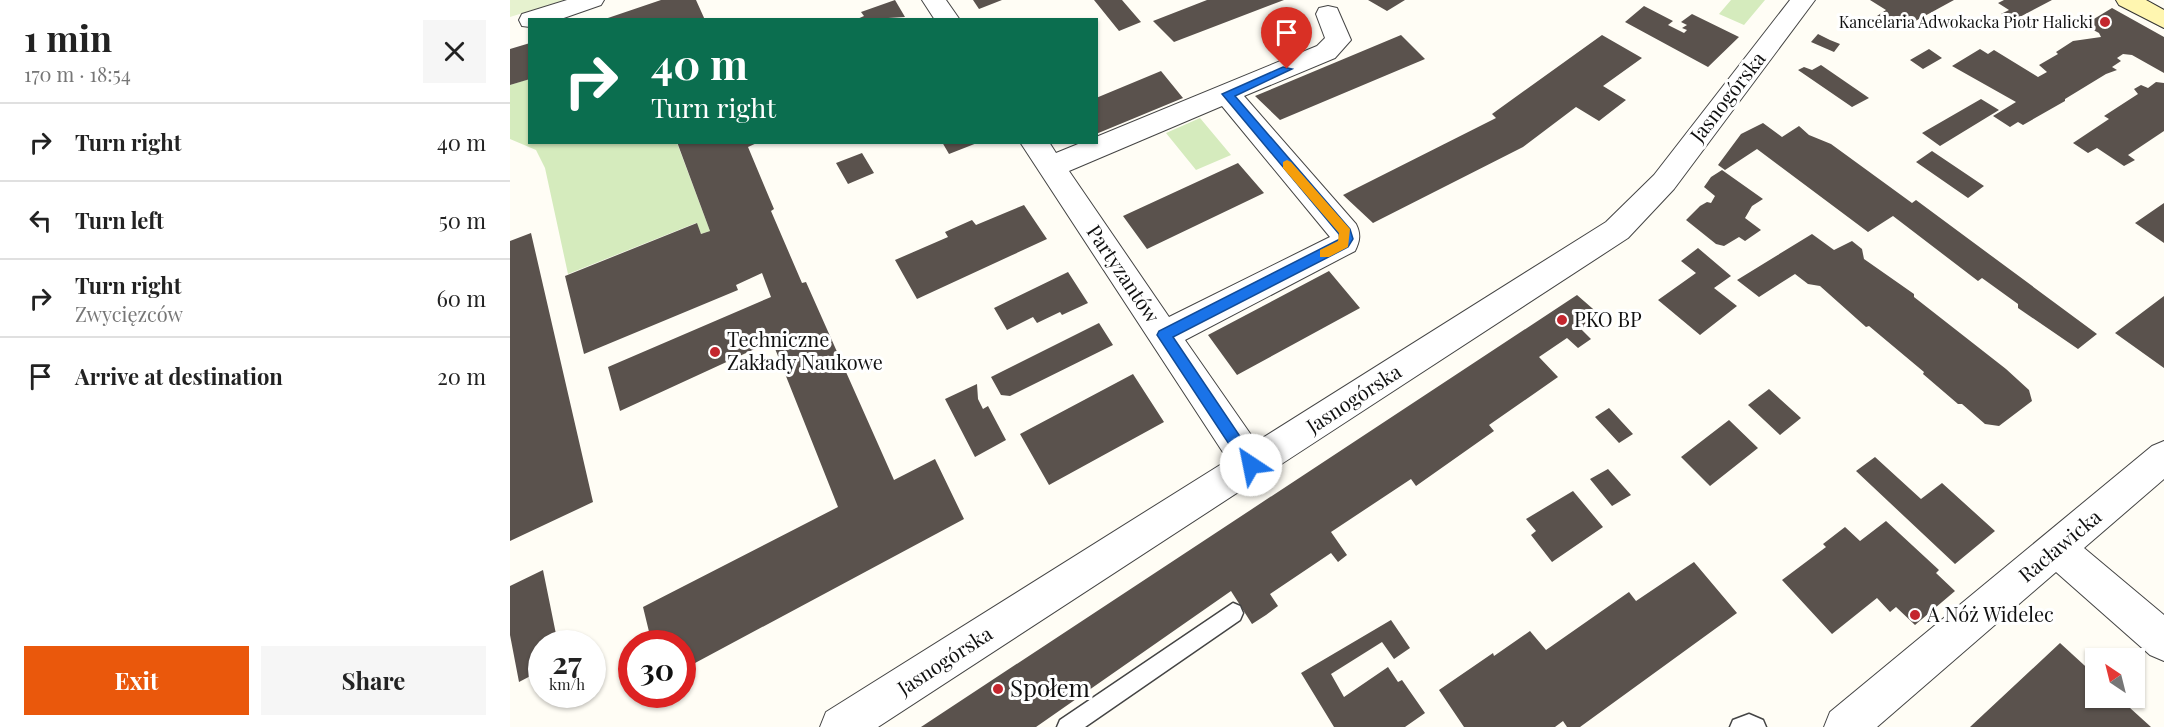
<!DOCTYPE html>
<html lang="en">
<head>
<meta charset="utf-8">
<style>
  :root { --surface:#fff; --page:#f6f6f6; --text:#222; --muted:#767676; --line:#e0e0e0; --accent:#ea580c }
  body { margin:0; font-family:"Playfair Display",serif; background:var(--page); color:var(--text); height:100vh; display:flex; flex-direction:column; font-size:22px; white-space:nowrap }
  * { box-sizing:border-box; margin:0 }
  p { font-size:20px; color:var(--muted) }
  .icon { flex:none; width:33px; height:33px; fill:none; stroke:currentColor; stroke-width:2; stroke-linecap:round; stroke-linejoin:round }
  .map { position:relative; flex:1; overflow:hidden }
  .panel { display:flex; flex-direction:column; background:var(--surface); width:510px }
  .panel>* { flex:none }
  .top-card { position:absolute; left:18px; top:18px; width:570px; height:126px; border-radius:0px; box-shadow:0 2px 4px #0004; background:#0b6e4f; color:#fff; overflow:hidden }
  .needle { width:39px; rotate:325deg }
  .controls { position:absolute; left:1575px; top:648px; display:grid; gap:12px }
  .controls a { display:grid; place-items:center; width:60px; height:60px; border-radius:0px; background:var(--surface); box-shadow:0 2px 4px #0004; font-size:30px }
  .speed { position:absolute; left:18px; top:630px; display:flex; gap:12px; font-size:30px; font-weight:700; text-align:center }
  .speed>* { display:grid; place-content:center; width:78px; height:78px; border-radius:50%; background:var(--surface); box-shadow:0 2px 4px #0004; line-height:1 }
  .speed small { font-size:15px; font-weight:400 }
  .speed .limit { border:9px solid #d22; background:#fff; color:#111 }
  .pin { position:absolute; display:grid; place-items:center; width:51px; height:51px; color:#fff; margin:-62px -26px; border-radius:50% 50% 50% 0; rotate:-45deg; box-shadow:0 0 6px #0007 }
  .pin .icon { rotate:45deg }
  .me { position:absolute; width:66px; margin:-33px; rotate:326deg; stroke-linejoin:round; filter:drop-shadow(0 0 4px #0008) }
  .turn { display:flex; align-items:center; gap:21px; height:126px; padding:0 24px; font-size:27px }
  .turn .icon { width:78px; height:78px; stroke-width:2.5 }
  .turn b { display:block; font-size:42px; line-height:51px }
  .round { display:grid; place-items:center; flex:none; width:63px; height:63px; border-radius:0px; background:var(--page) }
  .overview { display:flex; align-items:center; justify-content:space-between; height:102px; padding:0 24px }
  h1 { font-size:36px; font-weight:700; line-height:45px }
  .cta { display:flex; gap:12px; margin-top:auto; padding:12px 24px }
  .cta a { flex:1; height:69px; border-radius:0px; background:var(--accent); color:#fff; font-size:24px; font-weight:700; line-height:69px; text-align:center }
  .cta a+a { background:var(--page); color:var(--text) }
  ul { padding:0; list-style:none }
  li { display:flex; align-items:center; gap:18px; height:78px; padding:0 24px; border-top:2px solid var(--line) }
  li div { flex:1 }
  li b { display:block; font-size:22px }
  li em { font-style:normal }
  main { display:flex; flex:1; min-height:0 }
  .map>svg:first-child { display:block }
</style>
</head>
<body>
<main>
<section class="panel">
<div class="overview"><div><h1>1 min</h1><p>170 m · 18:54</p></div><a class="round"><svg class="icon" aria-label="close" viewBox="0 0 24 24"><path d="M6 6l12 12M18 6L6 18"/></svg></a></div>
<ul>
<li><svg class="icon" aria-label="right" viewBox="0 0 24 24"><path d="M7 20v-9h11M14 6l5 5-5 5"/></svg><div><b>Turn right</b></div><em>40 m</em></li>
<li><svg class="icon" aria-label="left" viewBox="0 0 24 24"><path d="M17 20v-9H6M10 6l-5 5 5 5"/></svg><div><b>Turn left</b></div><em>50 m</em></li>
<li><svg class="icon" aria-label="right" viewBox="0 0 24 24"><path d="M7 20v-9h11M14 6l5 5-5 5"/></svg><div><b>Turn right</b><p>Zwycięzców</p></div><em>60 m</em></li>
<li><svg class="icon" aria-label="arrive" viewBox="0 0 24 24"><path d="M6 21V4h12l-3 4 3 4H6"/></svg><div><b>Arrive at destination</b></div><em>20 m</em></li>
</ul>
<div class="cta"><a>Exit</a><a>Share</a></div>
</section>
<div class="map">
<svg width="1654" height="727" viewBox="0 0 1654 727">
  <rect width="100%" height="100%" fill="#fffdf5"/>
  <path fill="#d5ebbd" d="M1221,0H1255L1234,25L1209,14Z
    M19,79L20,142L167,143L200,231L191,234L186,223L58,274L35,168L26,150L0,139V85Z
    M690,118L721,155L686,170L656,133Z"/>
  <path fill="#e6f2cf" d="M0,0H55L0,17Z"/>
  <path fill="#5a524d" d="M151,0H186L195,20H92Z
    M385,0L395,17L345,20L354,16L351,12Z
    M463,0H492L469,9Z
    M584,0H612L631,22L609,31Z
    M697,0H774L664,42L643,21Z
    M858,0H895L877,11Z
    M1360,0H1444L1389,30L1367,16L1376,10Z
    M1494,0H1542L1502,21L1491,14L1499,10L1488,3Z
    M1134,6L1163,21L1158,25L1174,33L1177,30L1172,28L1177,25L1171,22L1182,14L1229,37L1198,67L1115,22Z
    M1602,8L1654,37V73L1622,55L1613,54L1607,58L1611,61L1602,67L1607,70L1596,74L1555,99V101L1513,125L1508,122L1500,127L1483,116L1506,102L1442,66L1470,49L1478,54L1484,50L1528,77L1537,72L1529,65L1548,54L1546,52L1563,41L1591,37L1589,33L1574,25Z
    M1308,34L1320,40L1330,44L1324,52L1301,42Z
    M891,35L915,59L770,120L745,96Z
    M1092,35L1132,58L1093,86L1116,100L1089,121L1066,107L1013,147L863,223L833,195L986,118L982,114Z
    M20,43V79L0,85V49Z
    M1419,49L1432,58L1413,69L1400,60Z
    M1311,65L1359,98L1342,107L1288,70L1294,67L1302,70Z
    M651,71L673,98L586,134V98Z
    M1646,82L1654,83V131L1618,155L1625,160L1614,166L1587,148L1578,153L1563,143L1599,119L1594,116L1628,94L1624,89L1631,85L1638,88Z
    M1471,99L1489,110L1430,146L1412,133Z
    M1253,123L1272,137L1289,126L1299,135L1321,144L1402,203L1406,200L1587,334L1568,349L1508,308V304L1472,278L1468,281L1383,216L1358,232L1247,149L1215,170L1208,165L1231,134Z
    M167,142H249L238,147L264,209L261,211L292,283L296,282L384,480L425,459L454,519L172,670V644H142L133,607L328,507L262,341L110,411L98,367L261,297L252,273L226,285L228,290L74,354L55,276L187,223L191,234L200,231Z
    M432,142H467V143L439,154Z
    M1422,151L1474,186L1458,198L1406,162Z
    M352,153L364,173L338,184L326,163Z
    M728,163L754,193L637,249L613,216Z
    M1212,170L1253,199L1242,206L1235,218L1251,230L1235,241L1229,237L1214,246L1206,244L1176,220L1190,206L1197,202L1201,203L1205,196L1194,187L1201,177Z
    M1654,203V243L1625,223Z
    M514,205L537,239L407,299L385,260L438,237L435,232L462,220L466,225Z
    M21,233L83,502L0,541V241Z
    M1302,234L1324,250L1342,241L1352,249L1354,259L1404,294V297L1496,369L1519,390L1522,401L1489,426L1475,424L1452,404H1448L1413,374L1414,372L1359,326L1356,327L1310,286L1298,284L1285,274L1249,297L1227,280Z
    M1188,248L1221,276L1204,288L1227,306L1190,335L1148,300L1186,273L1171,261Z
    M819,271L850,308L727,375L698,335Z
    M558,272L578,303L552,315L550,312L527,323L523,317L497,330L484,308Z
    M1067,295L1090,315L1071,329L1081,339L1068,348L1057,338L1029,357L1048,377L979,425L984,431L906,486L901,479L821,532L837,555L828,562L821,553L760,594L768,606L756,615L742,624L721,591L526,727H411Z
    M1654,296V368L1605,333Z
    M589,323L603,345L500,396L491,395L481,377Z
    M623,374L654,422L539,485L510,434Z
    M467,384L468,399L473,409L478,406L496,440L465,457L435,399Z
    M1259,389L1291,418L1270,435L1238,405Z
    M1099,408L1123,434L1109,443L1085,417Z
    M1219,420L1248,448L1200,486L1171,457Z
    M1365,457L1411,499L1432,483L1485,531L1445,564L1346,471Z
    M1098,469L1121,495L1102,506L1080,479Z
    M1063,491L1093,527L1042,562L1021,535L1026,531L1016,519Z
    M1376,521L1429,570L1426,573L1445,591L1405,625L1386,607L1380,612L1367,598L1322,634L1272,580L1316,547L1313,544L1335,527L1350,541Z
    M1184,562L1227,613L1070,727H1057L1053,721L1045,727H954L929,690L983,653L984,656L1020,631L1036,650L1119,592L1126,601Z
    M33,570L48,644H32V670L9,682L0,635V586Z
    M881,620L900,648L884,659L872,642L821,674L834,697L878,667L888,682L892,680L915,713L895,727H824L791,673Z
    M1550,643L1586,676V698H1609L1641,727H1460Z"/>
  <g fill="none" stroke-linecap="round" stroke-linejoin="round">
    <g stroke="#444" stroke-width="3">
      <path id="lane" d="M723,603L730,606L733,613L730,620L575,727H547L550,720Z
        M1239,714L1253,720L1256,727H1220L1223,720Z"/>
    </g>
    <g stroke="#444" stroke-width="2">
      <path id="street" d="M57,0H94L91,5L48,20H20V27L12,26L9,20L12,14Z
        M412,0H436L450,20H425Z
        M1280,0H1305L1164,189L1118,238L368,727H310L316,712L718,460L510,142H539L546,153L573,142H586V137L807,46L815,38L806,14L809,8L818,6L827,8L841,40L825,58L734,96L846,224C851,234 850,241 845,251L675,340L746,442L1096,222L1144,175ZM712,106L820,237L659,317L559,171Z
        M1654,441V479L1574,548L1654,615V661L1640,655L1546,572L1367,727H1314L1320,712L1642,446Z"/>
    </g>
    <g stroke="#333" stroke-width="2">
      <path id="secondary" d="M1606,0H1636L1654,10V28L1609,5Z"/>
    </g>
    <use href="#lane" fill="#fff" fill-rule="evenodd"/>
    <use href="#street" fill="#fff" fill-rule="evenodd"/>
    <use href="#secondary" fill="#fff6b0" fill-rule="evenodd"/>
  </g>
  <path fill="#1a73e8" stroke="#114b97" stroke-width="1.5" d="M773,67L782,69L725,96L840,229L843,239L838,247L663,337L746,460L748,465L741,472L736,470L647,335L649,331L830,239L829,234L712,94Z"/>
  <path fill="#f59e0b" d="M777,160L781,162L840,229L838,247L819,257H810V250L828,241L829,233L773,168V162Z"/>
  <g fill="#c4262e" stroke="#fff" stroke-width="2">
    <circle cx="1595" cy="22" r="6"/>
    <circle cx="1052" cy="320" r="6"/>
    <circle cx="205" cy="352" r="6"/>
    <circle cx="1405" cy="615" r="6"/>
    <circle cx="488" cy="689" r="6"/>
  </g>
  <g text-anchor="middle" stroke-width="6" stroke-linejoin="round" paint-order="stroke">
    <g font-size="16" fill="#111" stroke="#fff" text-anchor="end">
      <text x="1583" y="28">Kancelaria Adwokacka Piotr Halicki</text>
    </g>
    <g font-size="20" fill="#111" stroke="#fff">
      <text transform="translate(1218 97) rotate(-52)" y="7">Jasnogórska</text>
      <text transform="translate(613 274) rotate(56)" y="7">Partyzantów</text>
      <text transform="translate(844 399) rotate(-33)" y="7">Jasnogórska</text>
      <text transform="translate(1550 546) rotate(-40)" y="7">Racławicka</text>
      <text transform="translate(435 661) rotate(-33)" y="7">Jasnogórska</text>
    </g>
    <g font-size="20" fill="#111" stroke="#fff" text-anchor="start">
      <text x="1064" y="327">PKO BP</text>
      <text x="217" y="347">Techniczne<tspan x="217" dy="23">Zakłady Naukowe</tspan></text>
      <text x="1417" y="622">A Nóż Widelec</text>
    </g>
    <g font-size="24" fill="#111" stroke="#fff" text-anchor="start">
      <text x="500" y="697">Społem</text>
    </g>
  </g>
</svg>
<div class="controls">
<a><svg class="needle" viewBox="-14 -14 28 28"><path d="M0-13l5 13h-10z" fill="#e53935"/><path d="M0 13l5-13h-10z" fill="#767676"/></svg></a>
</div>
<div class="speed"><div>27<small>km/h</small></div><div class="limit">30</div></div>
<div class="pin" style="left:777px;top:69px;background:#d93025"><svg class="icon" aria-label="arrive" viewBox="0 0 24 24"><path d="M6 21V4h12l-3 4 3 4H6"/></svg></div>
<svg class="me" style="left:741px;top:465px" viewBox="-20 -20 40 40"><circle r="19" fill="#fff"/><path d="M0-13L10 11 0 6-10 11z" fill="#1a73e8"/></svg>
<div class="top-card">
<div class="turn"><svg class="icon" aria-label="right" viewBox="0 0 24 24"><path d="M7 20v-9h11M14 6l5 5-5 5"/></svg><div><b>40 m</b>Turn right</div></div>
</div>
</div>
</main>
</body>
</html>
